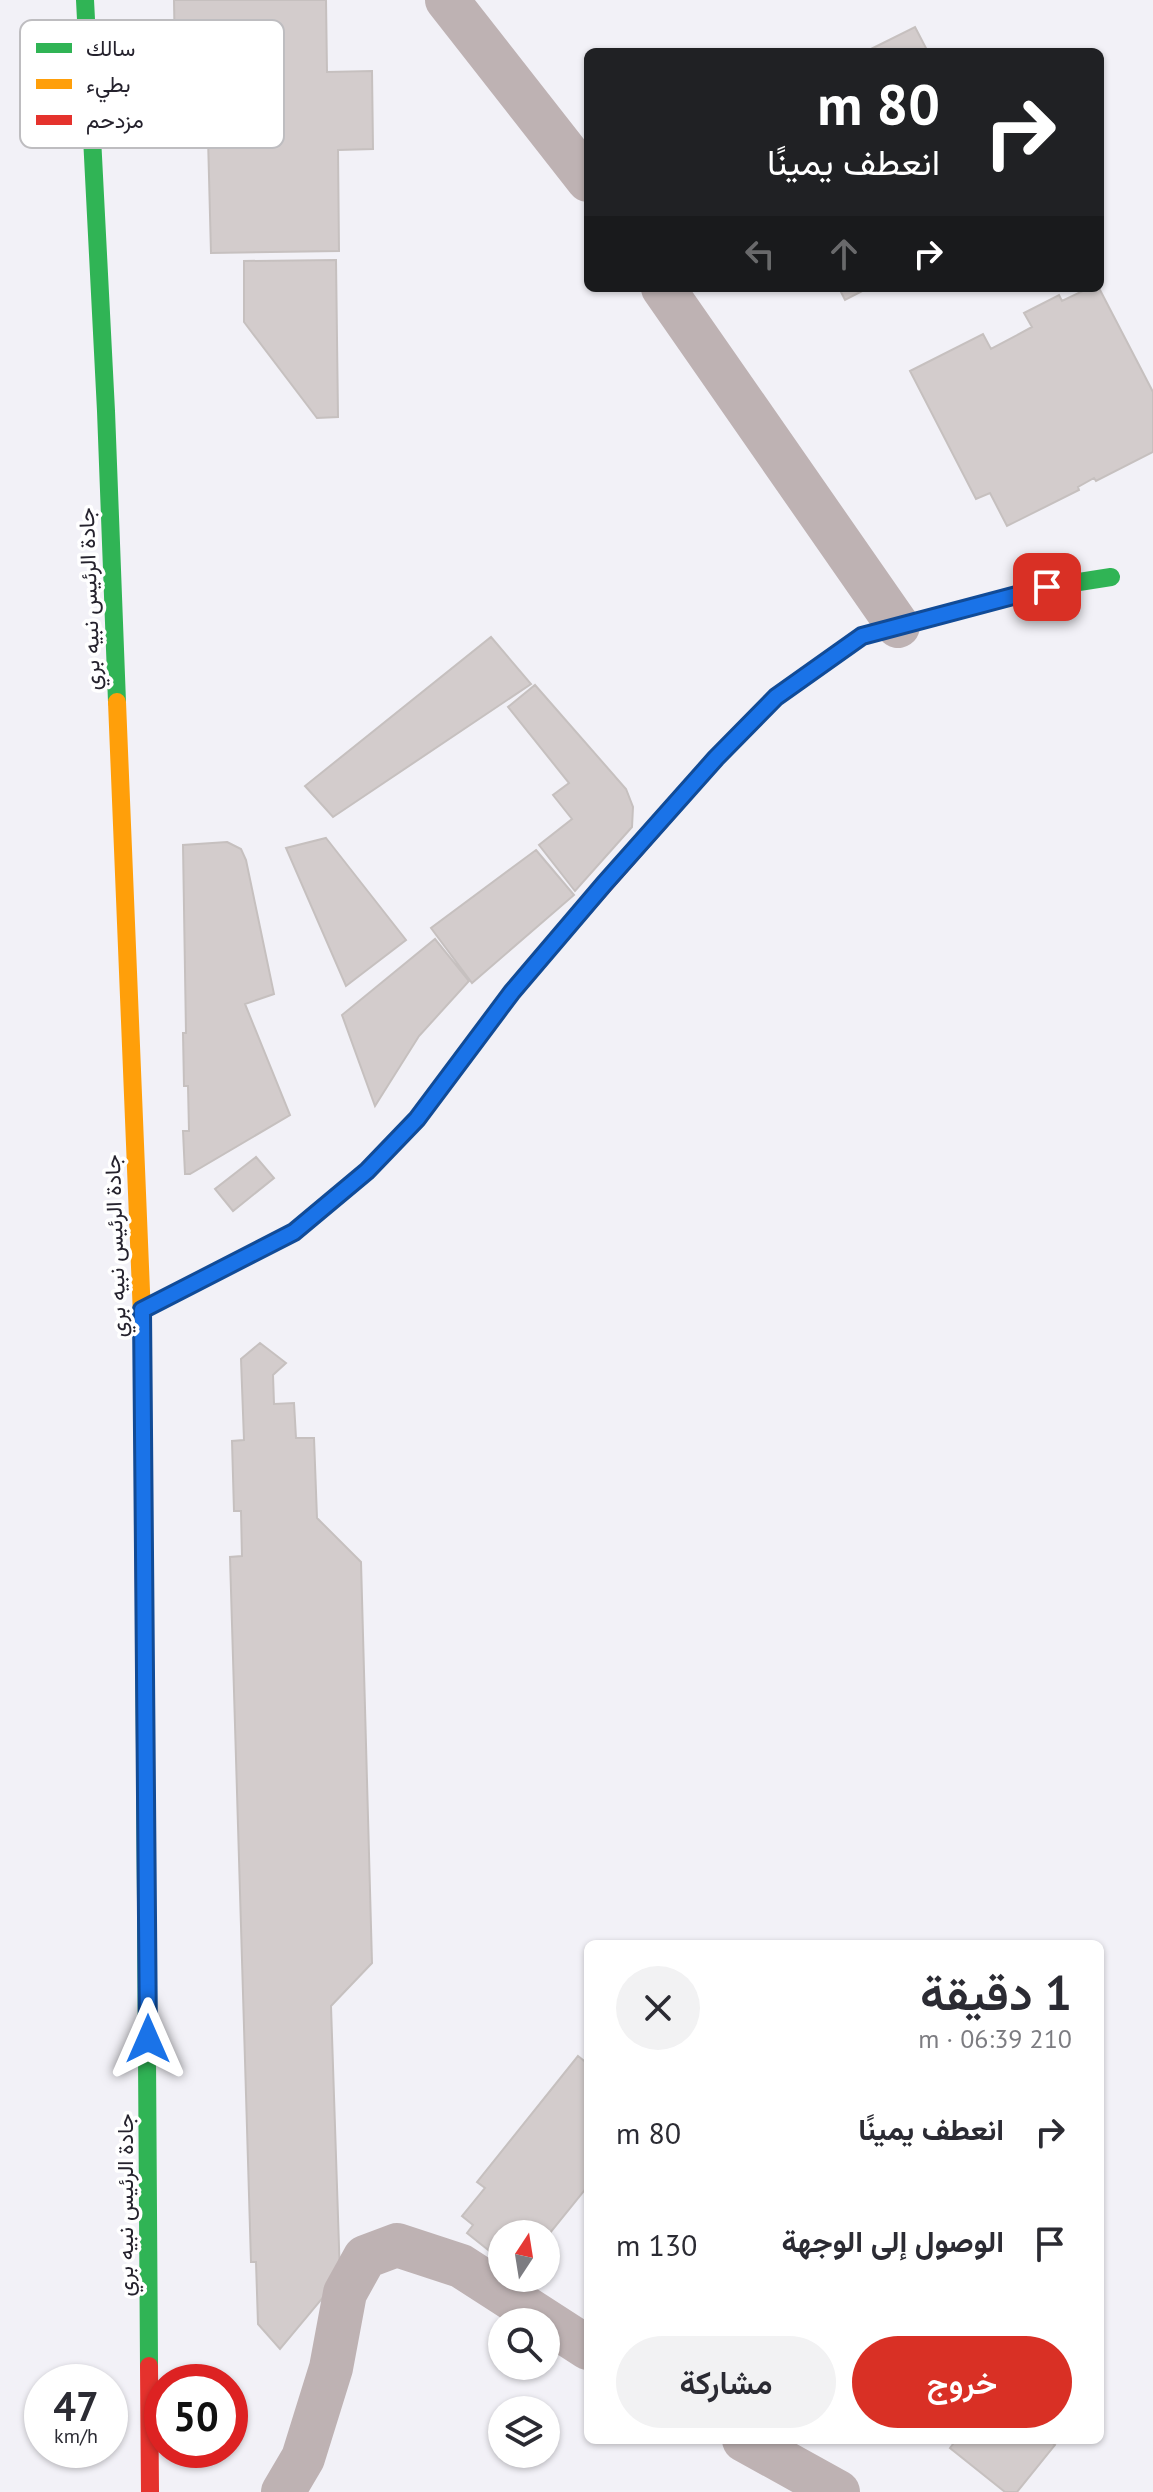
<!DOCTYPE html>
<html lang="ar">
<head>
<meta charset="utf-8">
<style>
  :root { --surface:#fff; --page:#f2f2f3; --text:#2b2b33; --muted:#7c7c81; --accent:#d93025 }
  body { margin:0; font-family:"PT Sans",Vazirmatn,sans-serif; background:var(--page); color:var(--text); direction:rtl; height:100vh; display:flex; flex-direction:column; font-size:30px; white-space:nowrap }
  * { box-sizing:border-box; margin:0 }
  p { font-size:26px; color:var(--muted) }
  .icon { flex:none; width:44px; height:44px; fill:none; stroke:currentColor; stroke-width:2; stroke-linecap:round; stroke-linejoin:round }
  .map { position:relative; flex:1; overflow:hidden; direction:ltr }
  .sheet { position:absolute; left:584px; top:1940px; width:520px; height:504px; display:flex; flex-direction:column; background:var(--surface); border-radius:12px; box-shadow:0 2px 6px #0004; direction:rtl }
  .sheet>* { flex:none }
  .banner { position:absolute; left:584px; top:48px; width:520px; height:244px; border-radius:12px; box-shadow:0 2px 6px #0004; direction:rtl; background:#202124; color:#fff; overflow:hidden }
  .needle { width:52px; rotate:12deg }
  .buttons { position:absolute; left:488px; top:2220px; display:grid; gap:16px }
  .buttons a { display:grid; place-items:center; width:72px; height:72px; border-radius:50%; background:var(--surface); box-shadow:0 2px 6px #0004; font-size:40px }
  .speed { position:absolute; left:24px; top:2364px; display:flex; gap:16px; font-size:40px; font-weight:700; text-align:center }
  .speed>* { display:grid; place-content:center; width:104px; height:104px; border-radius:50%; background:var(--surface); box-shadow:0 2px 6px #0004; line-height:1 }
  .speed small { font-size:20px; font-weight:400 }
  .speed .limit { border:12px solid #d22; background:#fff; color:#111 }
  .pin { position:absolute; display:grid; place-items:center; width:68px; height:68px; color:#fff; margin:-34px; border-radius:16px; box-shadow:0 4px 12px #0006 }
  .me { position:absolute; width:88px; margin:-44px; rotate:0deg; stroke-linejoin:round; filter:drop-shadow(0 0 6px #0008) }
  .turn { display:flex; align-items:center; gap:28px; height:168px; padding:0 32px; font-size:36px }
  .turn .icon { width:104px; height:104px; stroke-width:2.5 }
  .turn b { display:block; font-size:56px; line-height:68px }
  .lanes { display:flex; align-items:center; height:76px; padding:0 32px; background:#0003; justify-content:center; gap:40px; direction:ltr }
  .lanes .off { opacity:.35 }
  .round { display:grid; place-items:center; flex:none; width:84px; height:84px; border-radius:42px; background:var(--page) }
  .summary { display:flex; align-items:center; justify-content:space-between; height:136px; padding:0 32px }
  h1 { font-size:48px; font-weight:600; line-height:60px }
  .primary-button { display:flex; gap:16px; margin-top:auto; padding:16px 32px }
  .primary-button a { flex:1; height:92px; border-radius:48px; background:var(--accent); color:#fff; font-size:32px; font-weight:600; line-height:92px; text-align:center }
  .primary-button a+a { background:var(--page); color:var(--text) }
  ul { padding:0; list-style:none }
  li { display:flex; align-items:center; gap:24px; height:112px; padding:0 32px }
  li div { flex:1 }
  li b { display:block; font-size:30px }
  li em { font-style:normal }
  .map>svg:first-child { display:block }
</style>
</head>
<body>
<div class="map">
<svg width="1153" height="2492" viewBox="0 0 1153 2492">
  <rect width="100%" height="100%" fill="#f2f1f7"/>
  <path fill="#d3cccc" stroke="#c6c0bf" stroke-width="2" d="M174,0H326L327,72L372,71L373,149L338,150L339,251L211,253L206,61L175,60Z
    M915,27L928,52H865Z
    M336,260L338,417L317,418L244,322V261Z
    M839,288H868L845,300Z
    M1089,288H1099L1153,392V452L1096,481L1094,478L1078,487L1079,490L1007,526L990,493L976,499L910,371L983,334L991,349L1032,327L1024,313L1059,295L1062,301Z
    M491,637L531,684L333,817L305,786Z
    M535,685L626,789L633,807L632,827L575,891L539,845L572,819L553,795L569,783L508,707Z
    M326,838L406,940L346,986L286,848Z
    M227,842L241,849L246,860L274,994L245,1004L290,1115L190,1174H185L183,1131H189L188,1086H184L183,1033H186L183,845Z
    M536,850L574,895L472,983L431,928Z
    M435,939L469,981L419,1036L375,1106L342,1015Z
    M256,1157L274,1178L233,1211L215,1189Z
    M260,1343L286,1363L273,1375L274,1404L294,1403L296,1438H314L317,1518L361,1562L372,1963L331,2006L340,2277L280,2349L258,2324L256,2262H251L230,1557L242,1556L241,1511H234L232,1441L244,1440L241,1359Z
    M578,2056L588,2064V2186L546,2238V2234H502V2261L467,2233L473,2225L462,2216L485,2188L477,2182Z
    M956,2440H1049L1055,2445L1017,2492H1005L950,2448Z"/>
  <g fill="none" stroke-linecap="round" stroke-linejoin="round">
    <path stroke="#beb2b3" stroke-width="44" d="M447,0L588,180
      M663,288L898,626
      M744,2440L838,2492
      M283,2492L303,2458L331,2368L345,2293L365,2257L397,2245L461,2266L588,2348"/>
    <path stroke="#30b455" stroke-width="18" d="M85,0L106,411L117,702
      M914,622L1047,587L1111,577
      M144,1593L149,2366"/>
    <path stroke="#ff9f0a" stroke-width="18" d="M117,702L142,1316
      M142,1310L294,1232L367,1171L417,1119L512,992L569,925"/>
    <path stroke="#e5322d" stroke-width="18" d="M569,925L716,758L776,697L862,636L914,622
      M142,1316L144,1593
      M149,2366L150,2492"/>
  </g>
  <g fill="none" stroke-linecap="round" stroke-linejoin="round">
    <g stroke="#114b97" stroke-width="20">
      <path id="route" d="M148,2039L142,1310L294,1232L367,1171L417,1119L512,992L604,884L716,758L776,697L862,636L1047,587"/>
    </g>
    <use href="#route" stroke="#1a73e8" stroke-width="14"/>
  </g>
  <g text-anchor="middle" stroke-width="7" stroke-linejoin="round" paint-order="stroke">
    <g font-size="22" fill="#25222d" stroke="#fff">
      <text transform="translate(89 599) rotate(-92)" y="8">جادة الرئيس نبيه بري</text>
      <text transform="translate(115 1246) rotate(-92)" y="8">جادة الرئيس نبيه بري</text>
      <text transform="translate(125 2205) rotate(-90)" y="8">جادة الرئيس نبيه بري</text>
    </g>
  </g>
  <rect x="20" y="20" width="264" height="128" rx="12" fill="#fff" stroke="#bebdc0" stroke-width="2"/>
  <rect x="36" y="43" width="36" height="10" fill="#30b455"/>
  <rect x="36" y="79" width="36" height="10" fill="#ff9f0a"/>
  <rect x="36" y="115" width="36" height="10" fill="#e5322d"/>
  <g font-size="22" fill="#25222d">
    <text x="86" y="56">سالك</text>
    <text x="86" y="92">بطيء</text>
    <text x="86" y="128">مزدحم</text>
  </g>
</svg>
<div class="buttons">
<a><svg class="needle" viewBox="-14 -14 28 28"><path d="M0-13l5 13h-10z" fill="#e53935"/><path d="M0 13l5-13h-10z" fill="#7c7c81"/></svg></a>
<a><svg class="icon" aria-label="search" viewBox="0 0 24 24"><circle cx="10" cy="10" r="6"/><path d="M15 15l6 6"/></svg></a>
<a><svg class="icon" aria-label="layers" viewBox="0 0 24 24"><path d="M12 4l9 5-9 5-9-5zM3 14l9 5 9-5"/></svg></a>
</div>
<div class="speed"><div>47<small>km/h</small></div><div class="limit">50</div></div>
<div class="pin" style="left:1047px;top:587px;background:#d93025"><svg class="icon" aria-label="arrive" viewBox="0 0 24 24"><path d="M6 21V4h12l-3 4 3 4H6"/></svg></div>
<svg class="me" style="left:148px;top:2039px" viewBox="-20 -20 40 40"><path d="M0-17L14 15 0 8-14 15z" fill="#1a73e8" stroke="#fff" stroke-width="4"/></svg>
<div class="banner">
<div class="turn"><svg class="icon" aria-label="right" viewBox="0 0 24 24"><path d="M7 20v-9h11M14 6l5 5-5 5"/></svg><div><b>80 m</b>انعطف يمينًا</div></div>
<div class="lanes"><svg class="icon off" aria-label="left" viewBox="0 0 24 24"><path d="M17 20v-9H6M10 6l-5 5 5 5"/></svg><svg class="icon off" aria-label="ahead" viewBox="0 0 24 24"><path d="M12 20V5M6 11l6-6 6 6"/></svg><svg class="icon" aria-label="right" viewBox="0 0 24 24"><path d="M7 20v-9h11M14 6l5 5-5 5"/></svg></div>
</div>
<section class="sheet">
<div class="summary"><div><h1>1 دقيقة</h1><p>210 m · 06:39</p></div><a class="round"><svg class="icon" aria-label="close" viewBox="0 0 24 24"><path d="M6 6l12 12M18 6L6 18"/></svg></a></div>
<ul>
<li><svg class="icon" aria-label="right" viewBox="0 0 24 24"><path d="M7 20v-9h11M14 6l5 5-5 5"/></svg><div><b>انعطف يمينًا</b></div><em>80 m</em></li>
<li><svg class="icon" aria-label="arrive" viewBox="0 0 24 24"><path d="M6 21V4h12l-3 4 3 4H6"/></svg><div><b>الوصول إلى الوجهة</b></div><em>130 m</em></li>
</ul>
<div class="primary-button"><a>خروج</a><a>مشاركة</a></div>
</section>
</div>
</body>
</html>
